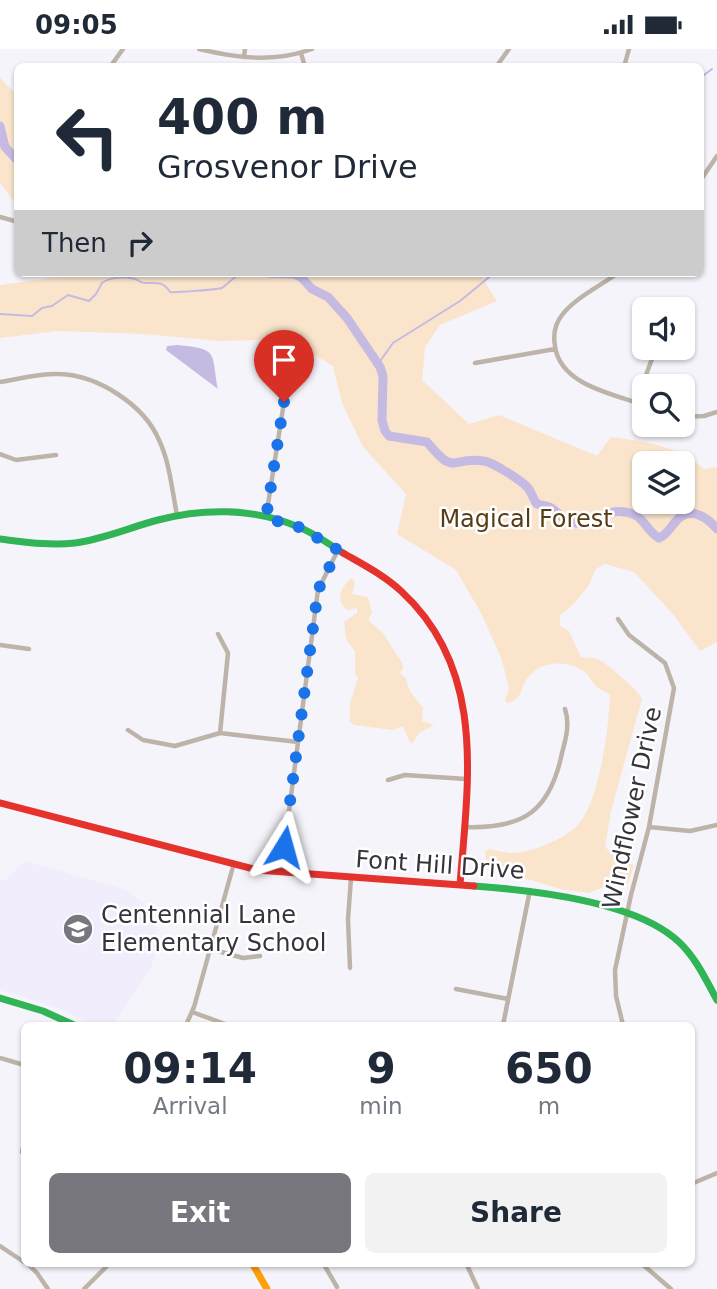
<!DOCTYPE html>
<html lang="en">
<head>
<meta charset="utf-8">
<style>
  :root { --surface:#fff; --page:#f2f2f3; --text:#1f2937; --muted:#747a83; --accent:#78777e }
  body { margin:0; font-family:"DejaVu Sans",sans-serif; background:var(--page); color:var(--text); height:100vh; display:flex; flex-direction:column; font-size:26px; white-space:nowrap }
  * { box-sizing:border-box; margin:0 }
  p { font-size:23px; color:var(--muted) }
  .icon { flex:none; width:38px; height:38px; fill:none; stroke:currentColor; stroke-width:2; stroke-linecap:round; stroke-linejoin:round }
  .map { position:relative; flex:1; overflow:hidden }
  .sheet { position:absolute; left:21px; top:973px; width:674px; height:245px; display:flex; flex-direction:column; background:var(--surface); border-radius:10px; box-shadow:0 2px 5px #0004 }
  .sheet>* { flex:none }
  .guide { position:absolute; left:14px; top:14px; width:690px; height:214px; border-radius:10px; box-shadow:0 2px 5px #0004; background:#fff; color:var(--text); overflow:hidden }
  .controls { position:absolute; left:632px; top:248px; display:grid; gap:14px }
  .controls a { display:grid; place-items:center; width:63px; height:63px; border-radius:10px; background:var(--surface); box-shadow:0 2px 5px #0004; font-size:35px }
  .pin { position:absolute; display:grid; place-items:center; width:60px; height:60px; color:#fff; margin:-72px -30px; border-radius:50% 50% 50% 0; rotate:-45deg; box-shadow:0 0 7px #0007 }
  .pin .icon { rotate:45deg }
  .me { position:absolute; width:77px; margin:-38px; rotate:8deg; stroke-linejoin:round; filter:drop-shadow(0 0 5px #0008) }
  .turn { display:flex; align-items:center; gap:24px; height:147px; padding:0 28px; font-size:32px }
  .turn .icon { width:91px; height:91px; stroke-width:2.5 }
  .turn b { display:block; font-size:49px; line-height:60px }
  .then { display:flex; align-items:center; height:66px; padding:0 28px; background:#0003; gap:14px; font-size:26px }
  .eta { display:flex; justify-content:space-evenly; align-items:center; height:119px; text-align:center }
  .eta b { font-size:42px; font-weight:600; line-height:49px }
  .primary-button { display:flex; gap:14px; margin-top:auto; padding:14px 28px }
  .primary-button a { flex:1; height:80px; border-radius:10px; background:var(--accent); color:#fff; font-size:28px; font-weight:600; line-height:80px; text-align:center }
  .primary-button a+a { background:var(--page); color:var(--text) }
  .status { display:flex; justify-content:space-between; align-items:center; height:49px; padding:0 35px; background:var(--surface); direction:ltr }
  .status svg { height:19px; fill:currentColor }
  .map>svg:first-child { display:block }
</style>
</head>
<body>
<div class="status"><b>09:05</b><svg viewBox="0 0 49 12"><path d="M0 12V9h3v3zM5 12V6h3v6zM10 12V3h3v9zM15 12V0h3v12zM26 1h20v11H26zM47 4h2v5h-2z"/></svg></div>
<div class="map">
<svg width="717" height="1240" viewBox="0 0 717 1240">
  <rect width="100%" height="100%" fill="#f5f4fa"/>
  <path fill="#f1edfc" d="M25,812L128,841L153,864L158,896L151,919L113,976H91L61,960L0,941V832L7,830Z"/>
  <path fill="#fae5cc" fill-rule="evenodd" d="M0,29L17,46V157L0,134Z
    M88,224H439L443,226L479,224L497,252L440,276L425,298L422,331L469,375L499,366L597,407L611,388C645,393 678,396 704,420L717,418V593L700,602L672,564L634,523L605,515C589,522 596,526 588,537C580,549 571,558 560,566V577L569,582L581,608C586,609 592,608 597,610C605,612 640,643 642,650L611,762L605,798L619,811L634,816L628,835L609,836L588,844L560,840L521,828L486,811L485,802L489,800C497,801 507,805 515,804C535,802 570,788 581,772C600,746 609,678 610,646C605,642 601,641 597,638C592,634 590,628 586,624C569,610 539,611 527,630C520,640 522,652 507,654L505,651L509,640L502,611L482,566L456,521L397,485L406,445L363,398L342,354L333,317L288,290L218,292L144,285L58,282L0,289V236ZM644,415H682V453H644Z
    M352,529L355,534L352,545L368,548L372,564L368,571L383,584L402,614L403,619L400,625L405,628L410,642L423,659L422,672L434,676L419,684L412,695L410,694L403,677L393,681L354,676L350,673V654L358,629L355,624V602L346,590L344,573L357,564V559L347,561C335,551 341,537 352,529Z"/>
  <path fill="#c5bae2" d="M178,296C220,300 211,304 218,340L166,301L167,297Z"/>
  <g fill="none" stroke-linecap="round" stroke-linejoin="round">
    <path stroke="#c5bae2" stroke-width="2" d="M700,29L712,20
      M0,265L32,267L42,259L52,257L68,246L89,252L96,245L102,234C110,228 125,227 135,230C141,232 139,234 146,234C157,234 163,232 170,243C174,244 220,240 222,239C229,234 234,228 241,224
      M378,315L393,294L460,252L494,224"/>
    <path stroke="#c5bae2" stroke-width="9" d="M0,77L5,98L18,112
      M268,224L294,225L301,228L312,240L328,248L347,269L380,318L383,327L382,371L385,382L389,387L427,393C457,429 449,407 484,412C492,413 519,430 526,437C532,442 532,449 537,455C543,457 548,456 553,460C561,466 564,473 576,474C596,476 609,454 635,466C645,471 648,483 659,489C669,485 671,476 679,469C692,458 708,469 717,480"/>
    <path stroke="#bdb3a8" stroke-width="4.5" d="M199,0C237,9 274,14 312,0
      M301,4L305,18
      M244,8L245,0
      M110,18L123,0
      M496,18L509,0
      M624,18L629,0
      M700,132L717,107
      M0,168L18,173
      M618,224C600,237 575,249 562,266C555,275 553,286 555,297C560,336 613,345 644,356
      M475,314L555,300
      M0,333C19,330 39,324 59,325C98,326 144,356 159,391C170,414 172,442 177,466
      M636,353L656,299
      M682,368L704,367L717,363
      M0,405L16,411L56,406
      M266,468L284,353
      M618,570L629,586L665,614L674,639L649,778L631,846L615,921L616,947L623,976
      M218,585L228,604L220,684
      M0,596L29,600
      M128,681L143,691L175,697L220,684L298,693
      M388,731L405,726L466,730
      M465,778C524,780 550,762 562,704C566,689 570,675 565,660
      M649,778L690,782L717,776
      M281,823L318,541L338,501
      M211,900L243,909L260,907
      M350,919L348,870L351,829
      M456,940L508,950
      M192,963L228,976
      M186,976L194,958L234,814
      M503,976L530,841
      M0,1009L24,1016
      M22,1103L24,1094
      M691,1135L717,1124
      M0,1197L24,1213
      M27,1214L37,1224L48,1240
      M323,1214L337,1238
      M466,1214L478,1240
      M641,1214L671,1240
      M84,1240L110,1214"/>
    <path stroke="#30b455" stroke-width="7" d="M0,490C25,493 50,497 75,494C104,490 131,478 158,471C203,459 253,459 296,477C313,483 327,494 343,504
      M474,837C531,841 636,852 679,893C696,909 706,931 717,951
      M0,949L43,962L74,976"/>
    <path stroke="#ff9f0a" stroke-width="7" d="M252,1214L267,1240"/>
    <path stroke="#e5322d" stroke-width="7" d="M343,504C362,515 384,526 401,542C487,621 468,731 460,836
      M0,754L257,821L474,837"/>
  </g>
  <g fill="none" stroke-linecap="round" stroke-linejoin="round">
    <path stroke="#1a73e8" stroke-width="12" stroke-dasharray="0 21.6" d="M284,353L266,469L299,478L338,501L318,541L284,798"/>
  </g>
  <defs>
    <g id="school-disc" transform="scale(1.575)"><circle r="9.5" fill="#78777e" stroke="#fff"/><path d="M0-5L7-2L0 1L-7-2ZM-4 1L0 2.5L4 1V4Q0 6-4 4Z" fill="#fff"/></g>
  </defs>
  <g fill-rule="evenodd">
    <use href="#school-disc" x="78" y="880"/>
  </g>
  <g text-anchor="middle" stroke-width="5" stroke-linejoin="round" paint-order="stroke">
    <g font-size="24" fill="#573c14" stroke="#fff">
      <text x="526" y="478">Magical Forest</text>
    </g>
    <g font-size="24" fill="#35333b" stroke="#fff">
      <text transform="translate(632 759) rotate(-78)" y="8">Windflower Drive</text>
      <text transform="translate(440 816) rotate(4)" y="8">Font Hill Drive</text>
    </g>
    <g font-size="24" fill="#35333b" stroke="#fff" text-anchor="start">
      <text x="101" y="874">Centennial Lane<tspan x="101" dy="28">Elementary School</tspan></text>
    </g>
  </g>
</svg>
<div class="controls">
<a><svg class="icon" aria-label="sound" viewBox="0 0 24 24"><path d="M4 9h4l5-4v14l-5-4H4zM17 9q2 3 0 6"/></svg></a>
<a><svg class="icon" aria-label="search" viewBox="0 0 24 24"><circle cx="10" cy="10" r="6"/><path d="M15 15l6 6"/></svg></a>
<a><svg class="icon" aria-label="layers" viewBox="0 0 24 24"><path d="M12 4l9 5-9 5-9-5zM3 14l9 5 9-5"/></svg></a>
</div>
<div class="pin" style="left:284px;top:353px;background:#d93025"><svg class="icon" aria-label="arrive" viewBox="0 0 24 24"><path d="M6 21V4h12l-3 4 3 4H6"/></svg></div>
<svg class="me" style="left:284px;top:798px" viewBox="-20 -20 40 40"><path d="M0-17L14 15 0 8-14 15z" fill="#1a73e8" stroke="#fff" stroke-width="4"/></svg>
<div class="guide">
<div class="turn"><svg class="icon" aria-label="left" viewBox="0 0 24 24"><path d="M17 20v-9H6M10 6l-5 5 5 5"/></svg><div><b>400 m</b>Grosvenor Drive</div></div>
<div class="then">Then<svg class="icon" aria-label="right" viewBox="0 0 24 24"><path d="M7 20v-9h11M14 6l5 5-5 5"/></svg></div>
</div>
<section class="sheet">
<div class="eta">
<div><b>09:14</b><p>Arrival</p></div>
<div><b>9</b><p>min</p></div>
<div><b>650</b><p>m</p></div>
</div>
<div class="primary-button"><a>Exit</a><a>Share</a></div>
</section>
</div>
</body>
</html>
